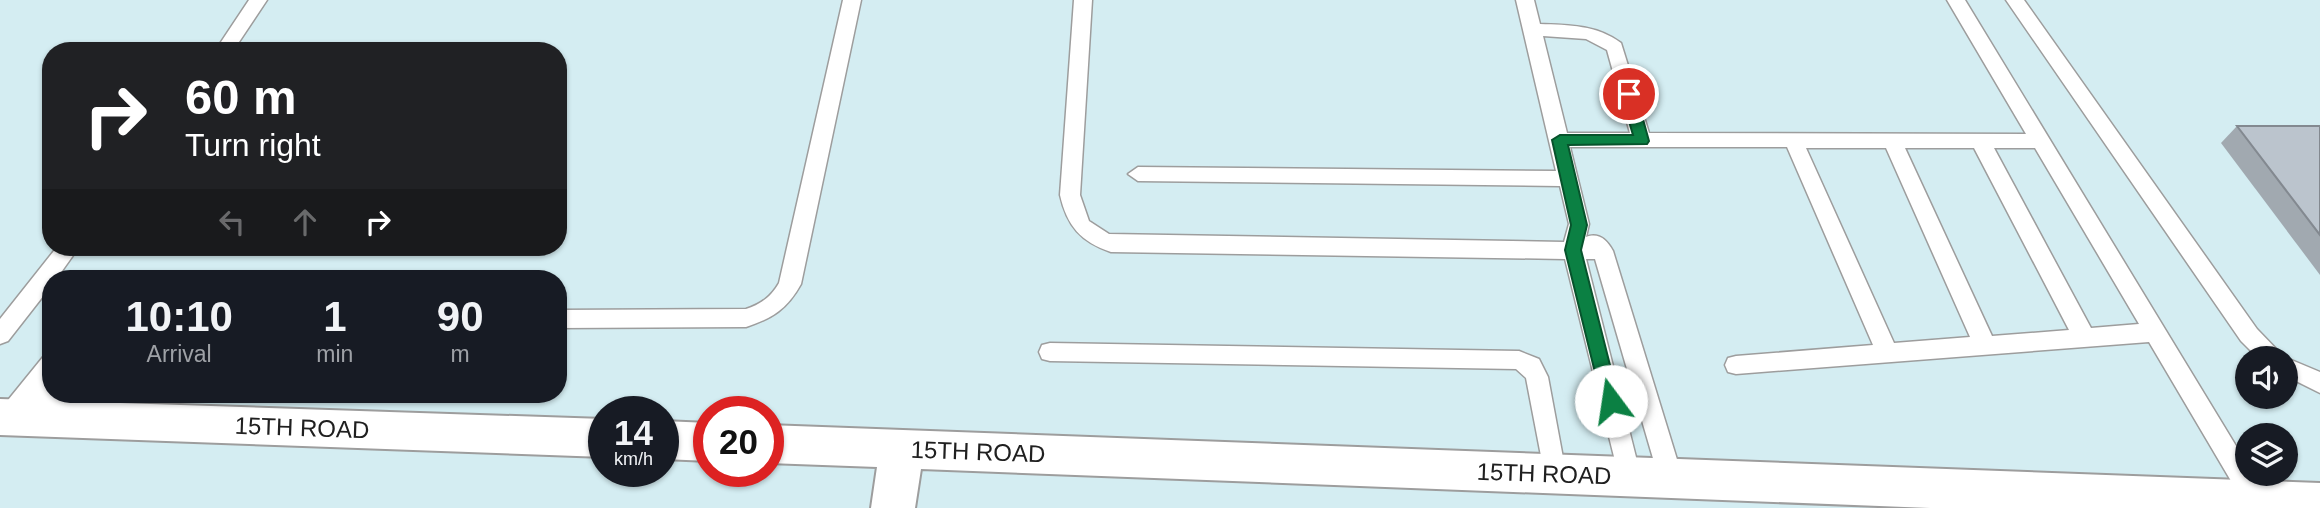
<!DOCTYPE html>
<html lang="en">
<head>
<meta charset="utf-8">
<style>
  :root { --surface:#171b24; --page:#20242c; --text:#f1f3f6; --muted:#9ea1a6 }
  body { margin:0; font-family:Arial,sans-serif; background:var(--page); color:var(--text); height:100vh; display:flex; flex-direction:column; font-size:26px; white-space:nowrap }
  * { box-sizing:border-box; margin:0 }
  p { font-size:23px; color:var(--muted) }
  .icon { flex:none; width:38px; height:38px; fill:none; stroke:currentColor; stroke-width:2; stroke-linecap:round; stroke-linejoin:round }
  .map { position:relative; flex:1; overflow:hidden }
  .side { position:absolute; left:42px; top:270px; width:525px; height:133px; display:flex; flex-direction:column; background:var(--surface); border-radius:28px; box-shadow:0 2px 5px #0004 }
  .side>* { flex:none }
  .hud { position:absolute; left:42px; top:42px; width:525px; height:214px; border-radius:28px; box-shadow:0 2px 5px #0004; background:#202124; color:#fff; overflow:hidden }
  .buttons { position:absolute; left:2235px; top:346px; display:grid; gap:14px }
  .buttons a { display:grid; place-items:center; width:63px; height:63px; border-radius:50%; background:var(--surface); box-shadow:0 2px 5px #0004; font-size:35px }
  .speed { position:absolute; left:588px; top:396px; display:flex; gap:14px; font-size:35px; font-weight:700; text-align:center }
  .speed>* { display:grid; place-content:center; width:91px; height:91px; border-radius:50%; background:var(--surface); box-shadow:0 2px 5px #0004; line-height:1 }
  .speed small { font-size:18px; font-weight:400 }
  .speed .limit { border:10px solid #d22; background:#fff; color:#111 }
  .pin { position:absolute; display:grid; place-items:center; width:60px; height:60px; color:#fff; margin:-30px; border:4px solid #fff; border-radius:50%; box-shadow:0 2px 7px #0007 }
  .me { position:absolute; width:77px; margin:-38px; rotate:346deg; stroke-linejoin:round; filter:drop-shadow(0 0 5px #0008) }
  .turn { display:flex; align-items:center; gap:24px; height:147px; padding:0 28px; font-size:32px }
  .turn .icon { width:91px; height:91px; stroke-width:2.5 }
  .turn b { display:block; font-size:49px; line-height:60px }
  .lanes { display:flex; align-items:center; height:66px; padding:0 28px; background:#0003; justify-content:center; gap:35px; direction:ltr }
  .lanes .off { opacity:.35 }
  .eta { display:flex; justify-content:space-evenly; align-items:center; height:119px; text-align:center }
  .eta b { font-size:42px; font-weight:600; line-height:49px }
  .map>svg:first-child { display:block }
</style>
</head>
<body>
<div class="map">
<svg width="2320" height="508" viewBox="0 0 2320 508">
  <rect width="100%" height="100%" fill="#e6e8f1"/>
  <path fill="#d4edf2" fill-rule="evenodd" d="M0,0H2320V508H0ZM51,51H558V247H51ZM51,278H558V394H51ZM2247,359H2286V397H2247ZM604,411H663V471H604ZM709,411H768V471H709ZM2247,436H2286V474H2247Z"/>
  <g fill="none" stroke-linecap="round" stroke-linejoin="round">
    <g stroke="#9d9d9d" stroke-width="3">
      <path id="service" d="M249,0H267L233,51H215Z
        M843,0H861L801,284C787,309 773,318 746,327L558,328V310L746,309C761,304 771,297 779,283Z
        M1074,0H1092L1080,195L1089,221L1109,234L1564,242L1569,224L1560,186L1138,181L1128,174L1138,167L1556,171L1516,0H1534L1540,24C1569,25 1597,25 1621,43L1649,133L2026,134L1947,0H1965L2247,464V474H2253L2268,501L2265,508H2247L2149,342L1736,374L1728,372L1725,365L1728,358L1736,356L1873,345L1787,147H1570L1589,224L1586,237C1599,232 1607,240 1613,251L1683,479L1679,487L1671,490L1663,487L1659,479L1595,259H1586L1641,477L1637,485L1629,488L1621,485L1565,259L1111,252C1081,242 1067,226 1060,195ZM1543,36L1586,39L1607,50L1630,133H1567ZM1806,148H1886L1970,337L1894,343ZM1905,148H1974L2069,330L1992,336ZM1994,148H2035L2139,324L2091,328Z
        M2006,0H2024L2257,329L2284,357L2320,372V393L2286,376V359H2259L2241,341Z
        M57,247H79L57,278H51V286L8,341L0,344V319Z
        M1050,343L1519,351L1539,359L1548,377L1566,474L1562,482L1554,485L1546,482L1526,378L1516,369L1050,361L1042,359L1039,352L1042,345Z
        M51,355V381L46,386L51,385V394H63C56,409 45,432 27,425L23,418L28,410C19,420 14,429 0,424V410L43,357Z"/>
    </g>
    <g stroke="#9d9d9d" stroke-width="4">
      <path id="minor" d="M0,399L604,419V457L0,435Z
        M663,421L709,423V461L663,459Z
        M768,425L2320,483V508H1930L921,469L915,508H871L877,467L768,463Z"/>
    </g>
    <use href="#service" fill="#fff" fill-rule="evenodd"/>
    <use href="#minor" fill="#fff" fill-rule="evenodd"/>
  </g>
  <path fill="#a1a9b0" d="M2237,126H2320V275L2221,143Z"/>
  <path fill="#bbc4cd" stroke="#838990" stroke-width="2" d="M2237,126H2320V235Z"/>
  <path fill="#0b8043" stroke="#07532c" stroke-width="2" d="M1629,89L1636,94L1649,141L1647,144L1568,145L1587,225L1581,250L1619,401L1611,409L1602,401L1565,250L1571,225L1552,140L1560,135H1633L1621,94Z"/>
  <g text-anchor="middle" stroke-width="7" stroke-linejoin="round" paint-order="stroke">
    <g font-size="24" fill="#202020" stroke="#fff">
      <text transform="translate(302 428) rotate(2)" y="8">15TH ROAD</text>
      <text transform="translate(978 452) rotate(2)" y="8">15TH ROAD</text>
      <text transform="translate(1544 474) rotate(2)" y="8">15TH ROAD</text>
    </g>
  </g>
</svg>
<div class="buttons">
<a><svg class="icon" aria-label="sound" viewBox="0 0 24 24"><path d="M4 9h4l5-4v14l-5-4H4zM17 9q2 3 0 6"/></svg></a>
<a><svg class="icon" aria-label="layers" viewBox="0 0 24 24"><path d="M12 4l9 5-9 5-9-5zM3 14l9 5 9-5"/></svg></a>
</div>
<div class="speed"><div>14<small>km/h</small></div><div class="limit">20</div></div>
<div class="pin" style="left:1629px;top:94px;background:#d93025"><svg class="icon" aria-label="arrive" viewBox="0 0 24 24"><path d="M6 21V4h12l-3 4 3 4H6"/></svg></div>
<svg class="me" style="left:1611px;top:401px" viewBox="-20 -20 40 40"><circle r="19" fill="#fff"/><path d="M0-13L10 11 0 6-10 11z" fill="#0b8043"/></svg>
<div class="hud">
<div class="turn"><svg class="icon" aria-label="right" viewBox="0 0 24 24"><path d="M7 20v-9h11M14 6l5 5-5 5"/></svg><div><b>60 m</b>Turn right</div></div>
<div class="lanes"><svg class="icon off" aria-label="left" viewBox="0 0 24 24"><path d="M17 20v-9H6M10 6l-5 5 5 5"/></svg><svg class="icon off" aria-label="ahead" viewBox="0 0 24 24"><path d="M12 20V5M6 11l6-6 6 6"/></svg><svg class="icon" aria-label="right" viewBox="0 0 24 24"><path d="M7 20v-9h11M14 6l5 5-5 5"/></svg></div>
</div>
<section class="side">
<div class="eta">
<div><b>10:10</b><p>Arrival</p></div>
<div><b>1</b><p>min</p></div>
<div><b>90</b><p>m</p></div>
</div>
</section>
</div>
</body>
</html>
